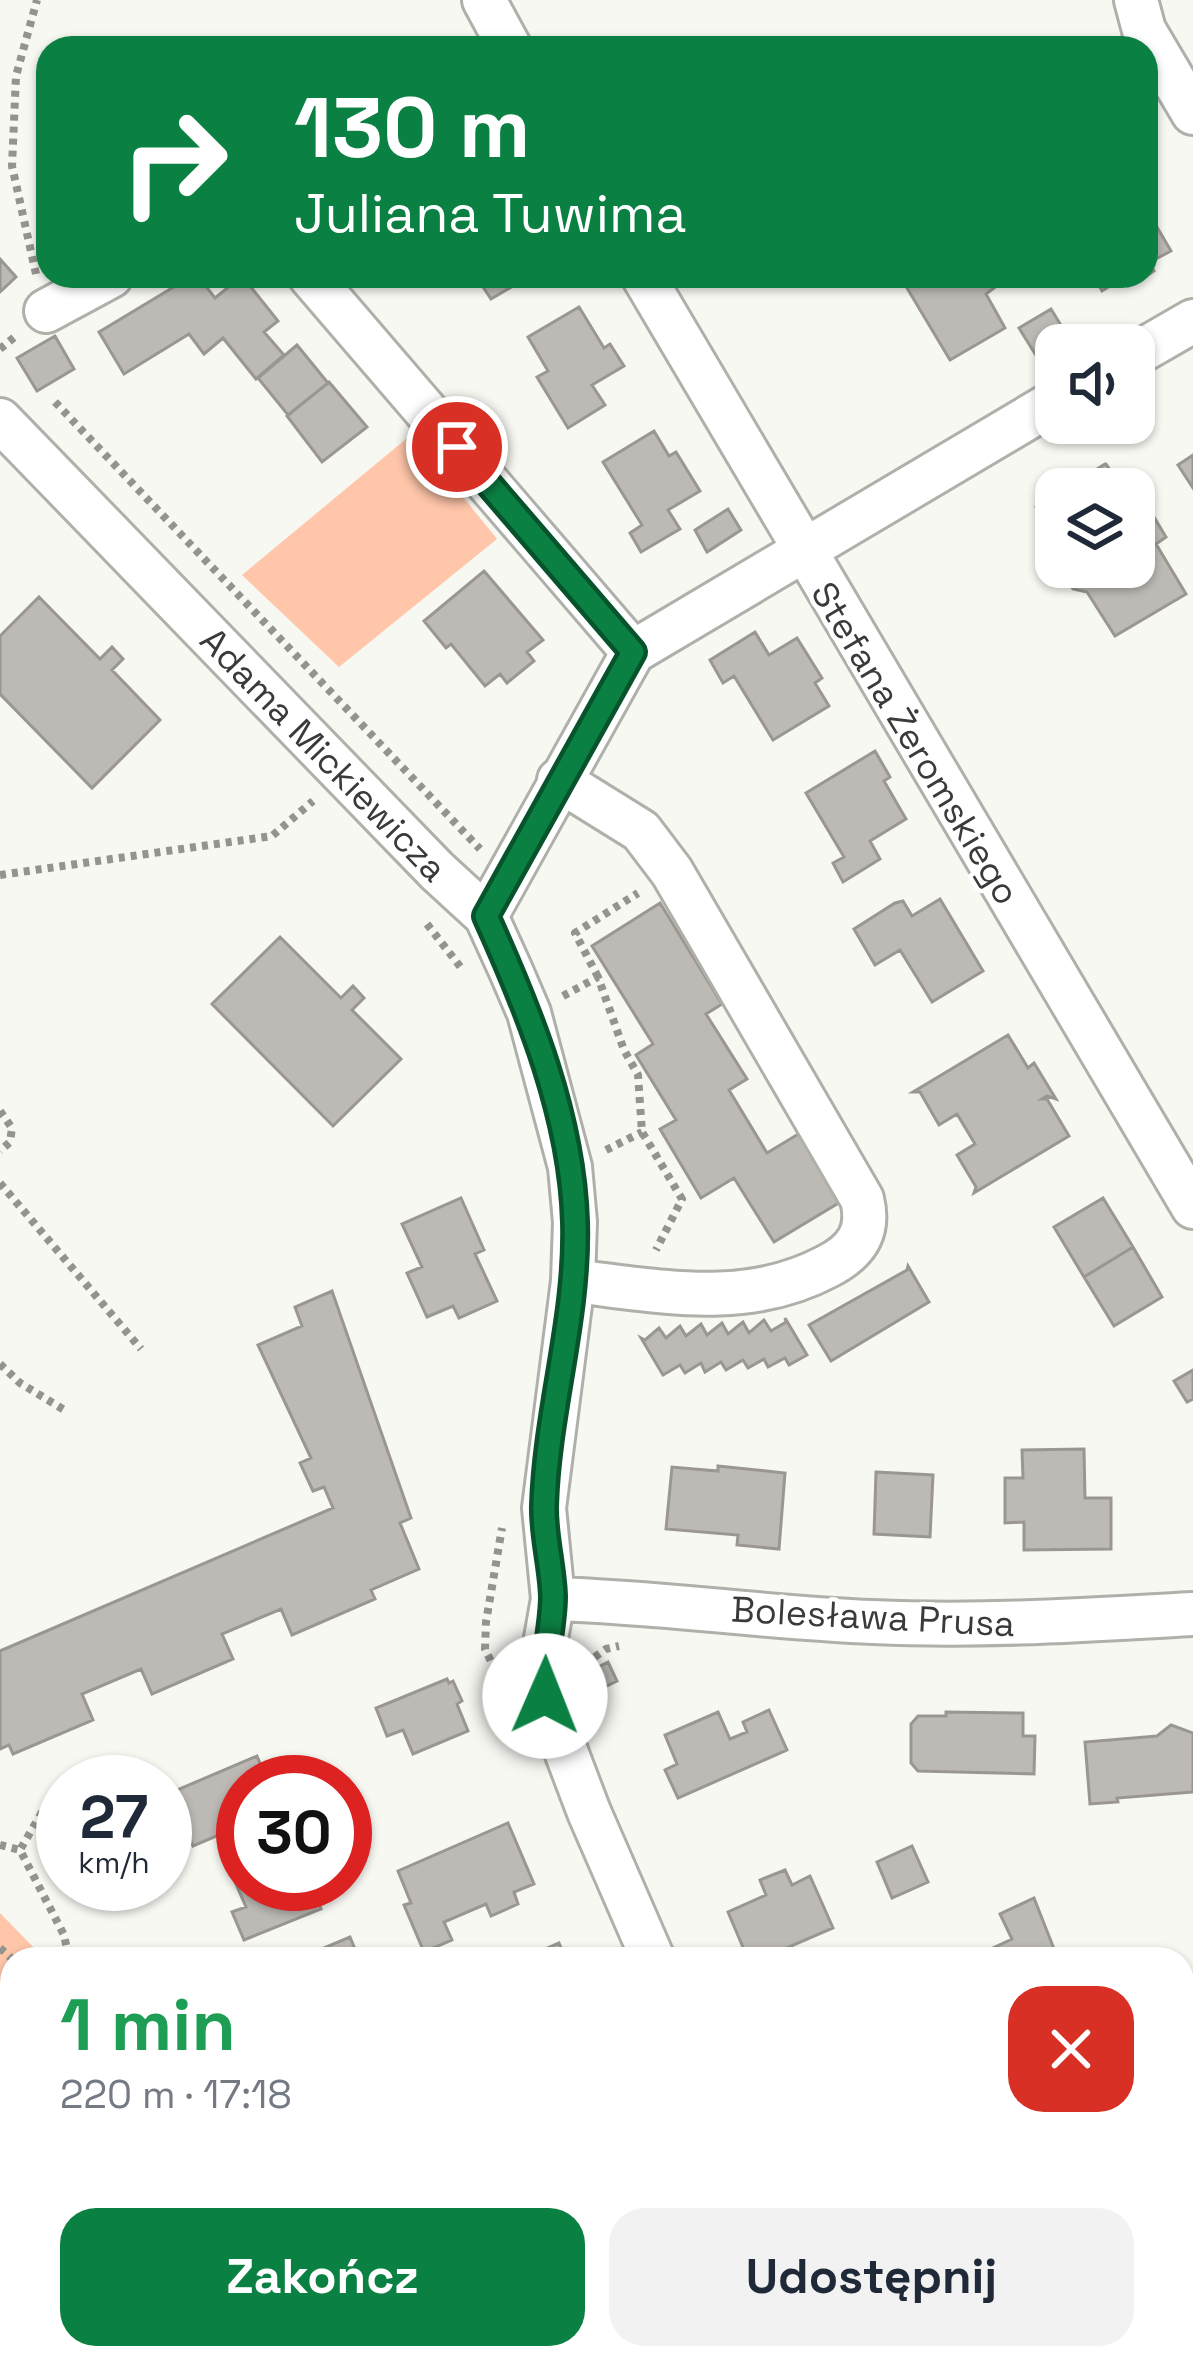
<!DOCTYPE html>
<html lang="pl">
<head>
<meta charset="utf-8">
<style>
  :root { --surface:#fff; --page:#f2f2f3; --text:#1f2937; --muted:#747a83; --accent:#0b8043 }
  body { margin:0; font-family:"Space Grotesk",sans-serif; background:var(--page); color:var(--text); height:100vh; display:flex; flex-direction:column; font-size:45px; white-space:nowrap }
  * { box-sizing:border-box; margin:0 }
  p { font-size:39px; color:var(--muted) }
  .icon { flex:none; width:66px; height:66px; fill:none; stroke:currentColor; stroke-width:2; stroke-linecap:round; stroke-linejoin:round }
  .map { position:relative; flex:1; overflow:hidden }
  .panel { position:absolute; left:0px; top:1947px; width:1194px; height:423px; display:flex; flex-direction:column; background:var(--surface); border-radius:36px 36px 0 0; box-shadow:0 3px 9px #0004 }
  .panel>* { flex:none }
  .hud { position:absolute; left:36px; top:36px; width:1122px; height:252px; border-radius:36px; box-shadow:0 3px 9px #0004; background:#0b8043; color:#fff; overflow:hidden }
  .fabs { position:absolute; left:1035px; top:324px; display:grid; gap:24px }
  .fabs a { display:grid; place-items:center; width:120px; height:120px; border-radius:24px; background:var(--surface); box-shadow:0 3px 9px #0004; font-size:60px }
  .speed { position:absolute; left:36px; top:1755px; display:flex; gap:24px; font-size:60px; font-weight:700; text-align:center }
  .speed>* { display:grid; place-content:center; width:156px; height:156px; border-radius:50%; background:var(--surface); box-shadow:0 3px 9px #0004; line-height:1 }
  .speed small { font-size:30px; font-weight:400 }
  .speed .limit { border:18px solid #d22; background:#fff; color:#111 }
  .pin { position:absolute; display:grid; place-items:center; width:102px; height:102px; color:#fff; margin:-51px; border:6px solid #fff; border-radius:50%; box-shadow:0 3px 12px #0007 }
  .me { position:absolute; width:132px; margin:-66px; rotate:1deg; stroke-linejoin:round; filter:drop-shadow(0 0 9px #0008) }
  .turn { display:flex; align-items:center; gap:42px; height:252px; padding:0 60px; font-size:54px }
  .turn .icon { width:156px; height:156px; stroke-width:2.5 }
  .turn b { display:block; font-size:84px; line-height:102px }
  .round { display:grid; place-items:center; flex:none; width:126px; height:126px; border-radius:36px; background:var(--page) }
  .headline { display:flex; align-items:center; justify-content:space-between; height:204px; padding:0 60px }
  h1 { font-size:72px; font-weight:600; line-height:90px; color:#1e9e55 }
  .action { display:flex; gap:24px; margin-top:auto; padding:24px 60px }
  .action a { flex:1; height:138px; border-radius:36px; background:var(--accent); color:#fff; font-size:48px; font-weight:600; line-height:138px; text-align:center }
  .action a+a { background:var(--page); color:var(--text) }
  .map>svg:first-child { display:block }
</style>
</head>
<body>
<div class="map">
<svg width="1193" height="2368" viewBox="0 0 1193 2368">
  <rect width="100%" height="100%" fill="#f7f8f2"/>
  <path fill="#ffc6aa" d="M412,434L497,539L339,667L242,575Z
    M0,1913L45,1959H12V2358H436L446,2368H0Z"/>
  <path fill="#bdbab5" stroke="#9a9792" stroke-width="3" d="M1146,194L1153,206L1147,210L1171,251L1150,262L1154,271L1146,276Z
    M0,259L16,277L0,292Z
    M192,276H198L215,298L242,276L278,321L264,332L284,355L256,379L223,338L204,354L189,334L124,374L99,332Z
    M471,276H530L491,299L479,281L475,284Z
    M911,276H987L994,288L986,294L1005,328L950,360L904,283Z
    M1094,276H1146L1128,286L1123,278L1102,291Z
    M579,307L604,348L610,344L624,366L592,385L605,405L568,428L537,377L548,371L528,337Z
    M1051,309L1073,345H1056V357L1042,365L1019,328Z
    M55,336L74,369L37,391L17,358Z
    M297,345L328,383L288,415L258,378Z
    M329,382L367,427L322,462L287,416Z
    M654,431L669,456L676,452L700,491L668,510L680,529L641,552L630,533L642,525L603,462Z
    M1193,455V488L1178,465Z
    M1106,464L1123,489H1065L1105,464Z
    M1056,495V542L1036,507Z
    M1134,506L1138,513L1148,507L1166,537L1156,544L1186,594L1115,636L1087,592L1073,589L1059,567H1134Z
    M728,509L741,530L707,552L695,530Z
    M484,571L543,640L527,652L534,661L507,683L500,674L485,686L451,644L446,648L424,621Z
    M39,597L100,659L112,647L123,659L112,670L160,720L92,788L0,694V636Z
    M755,632L769,655L797,638L822,678L815,683L829,706L773,740L734,676L723,683L710,660Z
    M875,751L890,777L884,781L906,819L870,841L880,859L843,882L833,863L844,857L806,793Z
    M940,899L983,971L932,1002L900,950L875,965L854,929L895,903L903,901L912,916Z
    M660,903L722,1004L706,1014L747,1079L729,1090L767,1153L800,1133L842,1201L774,1242L734,1178L701,1198L660,1129L676,1120L636,1055L653,1044L592,946Z
    M280,937L341,998L353,986L364,998L352,1010L401,1059L333,1126L212,1004Z
    M1008,1035L1028,1068L1034,1063L1056,1099L1047,1096L1042,1099H1047L1069,1136L974,1193L976,1187L957,1155L975,1144L957,1114L939,1125L920,1092H913Z
    M461,1198L484,1250L475,1254L497,1301L459,1318L453,1306L427,1317L407,1273L422,1267L402,1224Z
    M1103,1198L1133,1247L1084,1277L1054,1227Z
    M1133,1247L1162,1297L1114,1326L1084,1277Z
    M908,1266L929,1302L831,1361L809,1325L907,1270Z
    M332,1291L411,1518L400,1523L419,1569L371,1590L375,1599L292,1635L281,1609L222,1634L233,1659L152,1694L141,1669L82,1694L93,1720L13,1754L9,1745L0,1749V1651L333,1508L324,1487L313,1491L300,1463L311,1458L258,1345L302,1326L295,1307Z
    M785,1318L807,1355L789,1365L785,1358L768,1367L764,1359L748,1368L743,1360L726,1370L721,1362L705,1372L701,1363L685,1373L680,1365L663,1375L641,1338L645,1340L659,1328L666,1338L680,1326L686,1336L701,1324L707,1335L722,1323L728,1334L743,1322L749,1333L764,1320L771,1331L786,1322Z
    M1193,1370V1399L1187,1402L1174,1381Z
    M1084,1449L1085,1498H1111V1549L1024,1550V1522L1005,1523V1478H1023L1022,1450Z
    M718,1466L785,1473L779,1549L737,1545L738,1535L666,1529L672,1467L718,1471Z
    M876,1472L933,1475L930,1537L874,1534Z
    M608,1662L617,1681L594,1692L585,1674Z
    M447,1679L449,1683L453,1681L462,1701L457,1704L468,1731L413,1754L403,1730L387,1736L376,1708Z
    M769,1710L787,1750L678,1798L665,1770L677,1764L665,1735L718,1712L730,1739L747,1732L743,1722Z
    M946,1712L1023,1713V1736H1035L1034,1774L918,1771L911,1763V1724L918,1716H946Z
    M1171,1725L1193,1733V1792L1117,1798L1118,1802L1090,1804L1085,1742L1157,1736Z
    M257,1756L268,1782H243V1828L242,1825L193,1846L170,1793Z
    M508,1823L534,1884L514,1892L518,1904L491,1916L486,1904L444,1922L452,1940L424,1952L404,1905L411,1903L398,1871Z
    M912,1846L928,1882L892,1898L877,1862Z
    M785,1870L792,1885L810,1876L833,1928L761,1959H748L728,1912L766,1895L760,1880Z
    M243,1878V1884H310L321,1909L244,1940L232,1912L246,1907L235,1882Z
    M1034,1898L1058,1959H982L980,1954L1012,1939L1000,1914Z
    M350,1937L359,1959H298Z
    M559,1943L566,1959H522Z
    M1193,1992V2122L1189,2127L1193,2131V2149L1182,2163V2006Z
    M1192,2200L1193,2201V2256L1182,2247V2213Z
    M1193,2349V2368H1136L1132,2358H1182V2354Z
    M581,2358H630L635,2368H585Z"/>
  <g fill="none" stroke-linecap="round" stroke-linejoin="round">
    <g stroke="#b0b0ab" stroke-width="48">
      <path id="minor" d="M484,0L510,48
        M1136,0L1144,30L1193,113
        M310,276L633,652
        M643,276L1193,1207
        M46,311L111,276
        M1134,355L1193,321
        M0,420L437,871L486,916L511,971L529,1013L570,1167L575,1222L573,1281L544,1508L553,1599L545,1644V1696L589,1812L653,1959
        M559,780L641,831L672,872L862,1199C870,1231 857,1251 828,1266C746,1310 661,1291 573,1281
        M486,916L633,652L1056,401
        M553,1599C660,1602 766,1618 873,1622C980,1627 1086,1620 1193,1614
        M828,2358L832,2368"/>
    </g>
    <path stroke="#93938f" stroke-width="8" stroke-dasharray="6 6" stroke-linecap="butt" d="M36,274L12,166L16,76L37,0
      M0,349L17,335
      M55,402L480,849
      M0,875L272,836L313,801
      M427,924L462,969
      M598,977L575,933L638,893
      M563,996L598,977L624,1050L638,1075L642,1132L682,1199L656,1250
      M0,1111L12,1128L10,1142L0,1151
      M606,1150L642,1132
      M0,1183L141,1349
      M0,1364L20,1383L66,1411
      M585,1664L606,1649L619,1646
      M501,1682L485,1649L486,1622L502,1528
      M42,1812L20,1850L64,1935L69,1959
      M0,1845L20,1850
      M0,1948L12,1959
      M0,2173L12,2147
      M461,2358L470,2368"/>
    <use href="#minor" stroke="#fff" stroke-width="42"/>
  </g>
  <g fill="none" stroke-linecap="round" stroke-linejoin="round">
    <g stroke="#07532c" stroke-width="30">
      <path id="route" d="M457,447L633,652L486,916C529,1011 572,1116 575,1222C578,1317 547,1410 544,1505C543,1535 552,1565 553,1596C553,1630 542,1661 545,1696"/>
    </g>
    <use href="#route" stroke="#0b8043" stroke-width="21"/>
  </g>
  <g text-anchor="middle" stroke-width="9" stroke-linejoin="round" paint-order="stroke">
    <g font-size="36" fill="#3a3a38" stroke="#fff">
      <text transform="translate(916 743) rotate(59)" y="13">Stefana Żeromskiego</text>
      <text transform="translate(324 754) rotate(46)" y="13">Adama Mickiewicza</text>
      <text transform="translate(873 1616) rotate(3)" y="13">Bolesława Prusa</text>
    </g>
  </g>
</svg>
<div class="fabs">
<a><svg class="icon" aria-label="sound" viewBox="0 0 24 24"><path d="M4 9h4l5-4v14l-5-4H4zM17 9q2 3 0 6"/></svg></a>
<a><svg class="icon" aria-label="layers" viewBox="0 0 24 24"><path d="M12 4l9 5-9 5-9-5zM3 14l9 5 9-5"/></svg></a>
</div>
<div class="speed"><div>27<small>km/h</small></div><div class="limit">30</div></div>
<div class="pin" style="left:457px;top:447px;background:#d93025"><svg class="icon" aria-label="arrive" viewBox="0 0 24 24"><path d="M6 21V4h12l-3 4 3 4H6"/></svg></div>
<svg class="me" style="left:545px;top:1696px" viewBox="-20 -20 40 40"><circle r="19" fill="#fff"/><path d="M0-13L10 11 0 6-10 11z" fill="#0b8043"/></svg>
<div class="hud">
<div class="turn"><svg class="icon" aria-label="right" viewBox="0 0 24 24"><path d="M7 20v-9h11M14 6l5 5-5 5"/></svg><div><b>130 m</b>Juliana Tuwima</div></div>
</div>
<section class="panel">
<div class="headline"><div><h1>1 min</h1><p>220 m · 17:18</p></div><a class="round" style="background:#d93025;color:#fff"><svg class="icon" aria-label="close" viewBox="0 0 24 24"><path d="M6 6l12 12M18 6L6 18"/></svg></a></div>
<div class="action"><a>Zakończ</a><a>Udostępnij</a></div>
</section>
</div>
</body>
</html>
